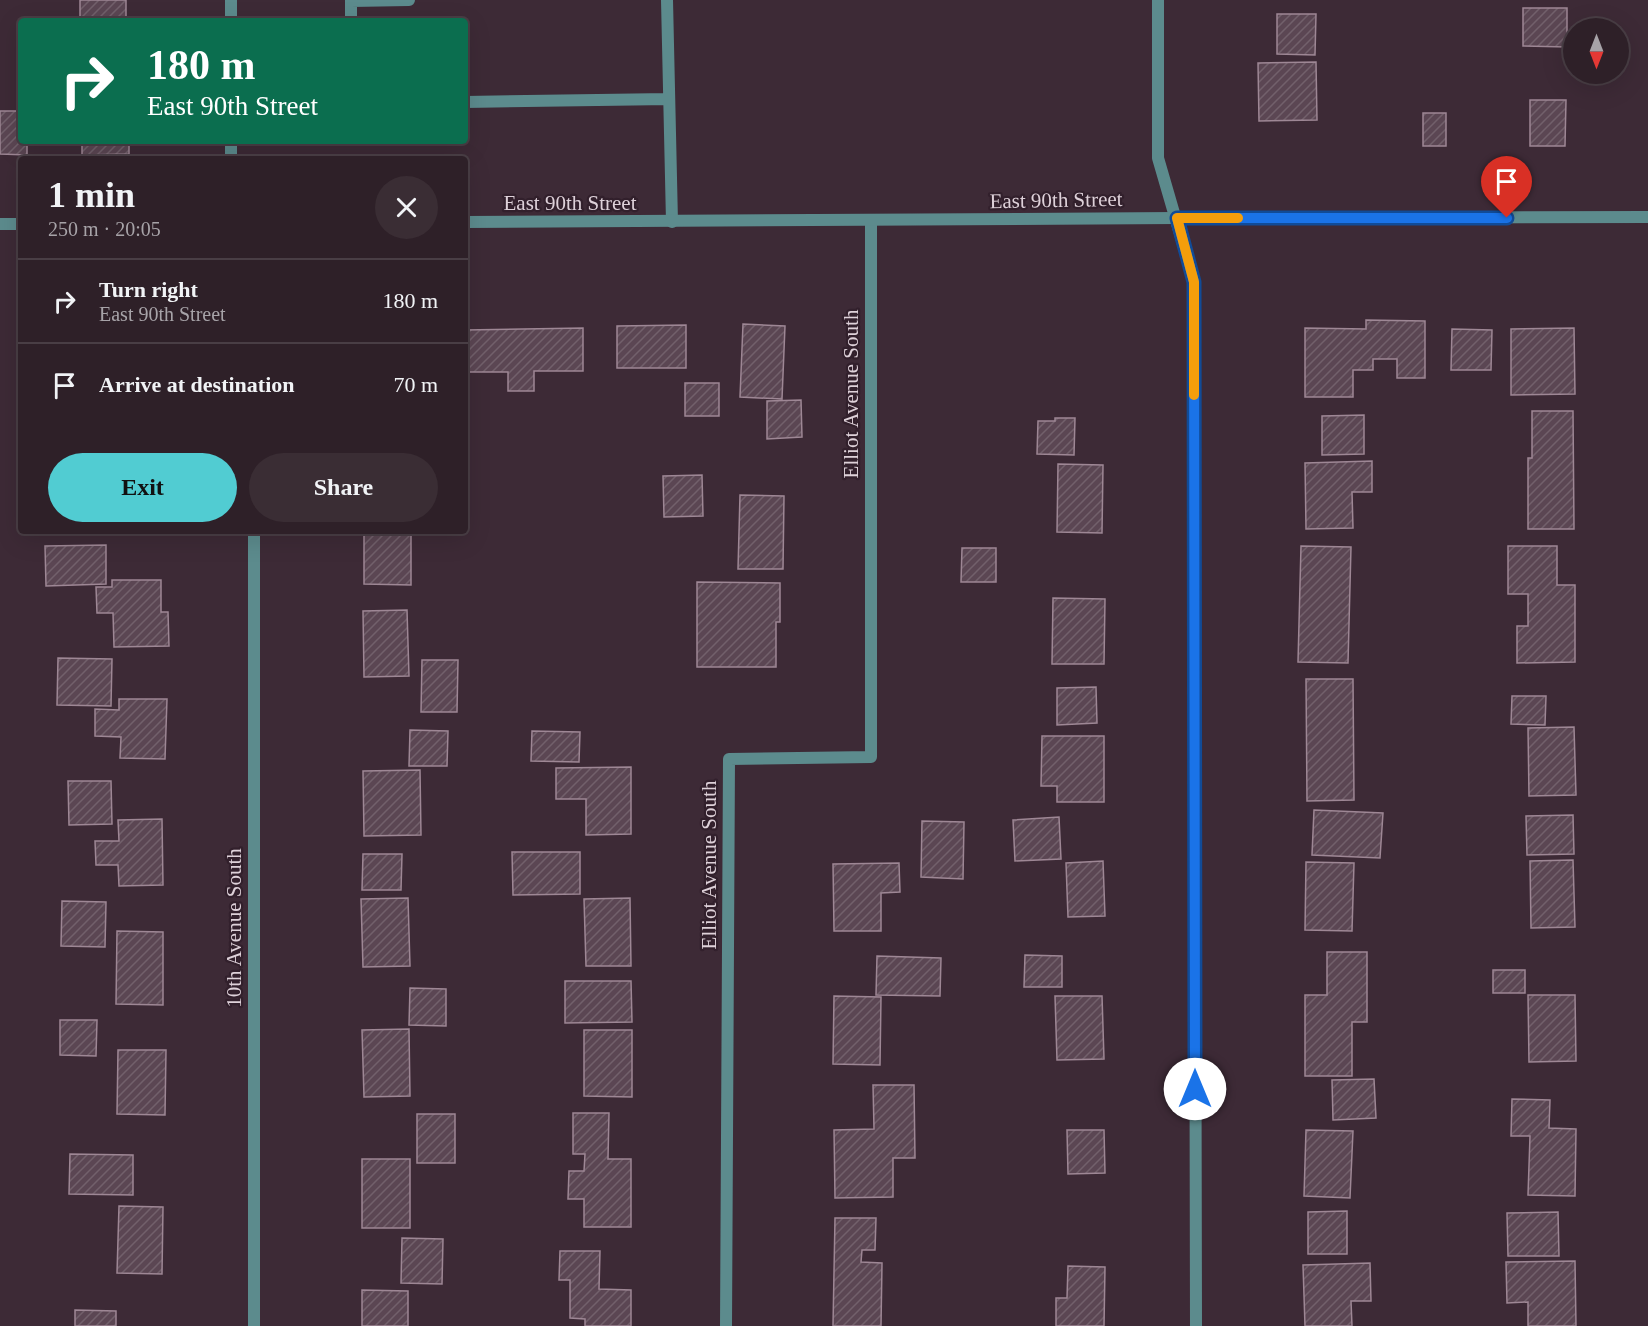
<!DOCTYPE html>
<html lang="en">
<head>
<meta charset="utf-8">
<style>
  :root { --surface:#2e2028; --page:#3a2d34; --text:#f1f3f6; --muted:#a7a3a8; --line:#493e45; --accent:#51ccd2 }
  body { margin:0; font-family:"Times New Roman",serif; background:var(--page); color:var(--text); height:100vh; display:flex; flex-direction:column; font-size:22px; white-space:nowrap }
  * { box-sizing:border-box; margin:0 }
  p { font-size:20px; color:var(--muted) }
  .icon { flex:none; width:33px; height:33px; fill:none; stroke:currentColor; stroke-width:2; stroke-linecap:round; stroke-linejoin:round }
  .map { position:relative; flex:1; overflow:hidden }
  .drawer { position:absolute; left:18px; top:156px; width:450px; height:378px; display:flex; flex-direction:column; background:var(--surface); border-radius:6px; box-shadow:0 6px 24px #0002,0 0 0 2px var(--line) }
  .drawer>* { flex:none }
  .top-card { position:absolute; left:18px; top:18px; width:450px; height:126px; border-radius:6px; box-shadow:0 6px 24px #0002,0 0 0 2px var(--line); background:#0b6e4f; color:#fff; overflow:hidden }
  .needle { width:39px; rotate:180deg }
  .tools { position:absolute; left:1563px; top:18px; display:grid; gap:12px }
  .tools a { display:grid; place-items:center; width:66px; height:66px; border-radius:50%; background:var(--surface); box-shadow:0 6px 24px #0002,0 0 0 2px var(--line); font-size:30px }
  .pin { position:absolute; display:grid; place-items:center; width:51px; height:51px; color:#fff; margin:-62px -26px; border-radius:50% 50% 50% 0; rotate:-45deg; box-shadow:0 0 6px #0007 }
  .pin .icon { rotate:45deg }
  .me { position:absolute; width:66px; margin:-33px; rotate:0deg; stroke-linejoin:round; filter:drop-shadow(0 0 4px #0008) }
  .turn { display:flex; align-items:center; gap:21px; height:126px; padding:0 30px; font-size:27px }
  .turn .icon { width:78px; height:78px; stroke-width:2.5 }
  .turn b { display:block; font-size:42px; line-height:51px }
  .round { display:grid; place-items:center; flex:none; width:63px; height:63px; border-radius:32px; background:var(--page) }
  .summary { display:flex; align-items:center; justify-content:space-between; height:102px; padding:0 30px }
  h1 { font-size:36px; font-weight:600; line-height:45px }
  .cta { display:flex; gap:12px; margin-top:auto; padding:12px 30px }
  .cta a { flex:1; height:69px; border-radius:36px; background:var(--accent); color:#111; font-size:24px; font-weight:600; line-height:69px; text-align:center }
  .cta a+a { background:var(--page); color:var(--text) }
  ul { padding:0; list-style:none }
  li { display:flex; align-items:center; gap:18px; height:84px; padding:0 30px; border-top:2px solid var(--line) }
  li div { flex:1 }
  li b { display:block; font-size:22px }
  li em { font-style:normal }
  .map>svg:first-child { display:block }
</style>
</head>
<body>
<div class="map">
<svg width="1648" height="1326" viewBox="0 0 1648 1326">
  <defs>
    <pattern id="building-hatch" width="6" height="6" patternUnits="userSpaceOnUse" patternTransform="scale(1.5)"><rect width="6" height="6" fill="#5b4653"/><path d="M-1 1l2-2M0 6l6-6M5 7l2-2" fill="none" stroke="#72606b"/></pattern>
  </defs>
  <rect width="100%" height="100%" fill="#3d2a36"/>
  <path fill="url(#building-hatch)" stroke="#9e8795" stroke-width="1.5" d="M80,0H126V21H80Z
    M1523,8H1567V47L1523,46Z
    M1277,14H1316L1315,55L1277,54Z
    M1316,62L1317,120L1259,121L1258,63Z
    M1530,100H1566L1565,146H1530Z
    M0,111H21V141H27V155L0,154Z
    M1423,113H1446V146H1423Z
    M82,141H129V154L82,155Z
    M1366,320L1425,321V378H1397V359H1373V370H1353V397H1305V328L1366,329Z
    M743,324L785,326L782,399L740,397Z
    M686,325V368H617V326Z
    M583,328V371H534V391H508V372H465V330Z
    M1574,328L1575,394L1511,395V329Z
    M1452,329L1492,330L1491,370H1451Z
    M685,383H719V416H685Z
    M801,400L802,437L767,439V401Z
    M1532,411H1573L1574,529H1528V458H1532Z
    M1364,415V454L1322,455V416Z
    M1055,418H1075L1074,455L1037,454L1038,421H1055Z
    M1372,461V492H1352L1353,528L1306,529L1305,463Z
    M1058,464L1103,465L1102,533L1057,532Z
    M702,475L703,516L664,517L663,476Z
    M740,495L784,496L783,569H738Z
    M364,531H411V585L364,584Z
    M106,545V584L46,586L45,546Z
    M1301,546L1351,547L1348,663L1298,662Z
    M1508,546H1557V585H1575V662L1517,663V626H1528V594H1508Z
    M962,548H996V582H961Z
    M112,580H161V612H168L169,646L114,647L113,613H97L96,587H112Z
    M697,582L780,583V622H776V667H697Z
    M1053,598L1105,599L1104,664H1052Z
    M407,610L409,676L364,677L363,611Z
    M58,658L112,659L111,706L57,705Z
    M422,660H458L457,712H421Z
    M1306,679H1353L1354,800L1307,801Z
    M1096,687L1097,723L1057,725V688Z
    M1512,696H1546L1545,725L1511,724Z
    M119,699H167L165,759L120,758L121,737L95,736V709L119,710Z
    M1574,727L1576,795L1529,796L1528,728Z
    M410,730L448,731L447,766H409Z
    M532,731L580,732L579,762L531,761Z
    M1042,736H1104V802H1057V786H1041Z
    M631,767V834L586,835V799H556V768Z
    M420,770L421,835L364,836L363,771Z
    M68,781H111L112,824L69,825Z
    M1314,810L1383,813L1380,858L1312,855Z
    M1573,815L1574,854L1527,855L1526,816Z
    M1059,817L1061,859L1015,861L1013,820Z
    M162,819L163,885L119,886L118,865H96L95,841H119L118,820Z
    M922,821L964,822L963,879L921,877Z
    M512,852H580V894L513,895Z
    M363,854H402L401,890H362Z
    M1573,860L1575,927L1531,928L1530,861Z
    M1103,861L1105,916L1068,917L1066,863Z
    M1306,862L1354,863L1352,931L1305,930Z
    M899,863L900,892L881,893V931H834L833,864Z
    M408,898L410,966L363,967L361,899Z
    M630,898L631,966H586L584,899Z
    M62,901L106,902L105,947L61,946Z
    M117,931L163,932V1005L116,1004Z
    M1327,952H1367V1022H1352V1076H1305V995H1327Z
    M1025,955L1062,956V987H1024Z
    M877,956L941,958L940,996L876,995Z
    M1493,970H1525V993H1493Z
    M565,981H631L632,1022L565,1023Z
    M410,988L446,989V1026L409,1025Z
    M1528,995H1575L1576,1061L1529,1062Z
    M834,996L881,997L880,1065L833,1064Z
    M1055,996H1102L1104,1059L1057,1060Z
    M60,1020H97L96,1056L60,1055Z
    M409,1029L410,1096L364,1097L362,1030Z
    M584,1030H632V1097L584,1096Z
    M118,1050H166L165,1115L117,1114Z
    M1374,1079L1376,1118L1333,1120L1332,1080Z
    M873,1085H914L915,1158H893V1197L835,1198L834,1130L874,1129Z
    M1512,1099L1550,1100L1549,1128L1576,1129L1575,1196L1528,1195L1530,1136H1511Z
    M573,1113H609L608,1159H631V1227H584V1199H568L569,1171H584L585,1154H573Z
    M417,1114H455V1163H417Z
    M1067,1130H1104L1105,1173L1068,1174Z
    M1306,1130L1353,1131L1350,1198L1304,1196Z
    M70,1154L133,1155V1195L69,1194Z
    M362,1159H410V1228H362Z
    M119,1206L163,1207L162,1274L117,1273Z
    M1347,1211V1254H1308V1212Z
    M1558,1212L1559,1256H1508L1507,1213Z
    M835,1218H876L875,1250H862L861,1262L882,1263L881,1326H833Z
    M402,1238L443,1239L442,1284L401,1283Z
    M560,1251H600L599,1289L631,1290V1326H585V1319L570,1318V1280H559Z
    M1575,1261L1576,1326H1528V1302L1507,1303L1506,1262Z
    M1370,1263L1371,1301H1351L1352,1326H1305L1303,1265Z
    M1068,1266L1105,1267L1104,1326H1056V1298H1067Z
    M362,1290L408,1291V1326H362Z
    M75,1310L116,1311V1326H75Z"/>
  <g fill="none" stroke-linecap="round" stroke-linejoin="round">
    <path stroke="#5c8b8d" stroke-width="12" d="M351,0V21
      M667,0L672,222
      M351,1L409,0
      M465,102L669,99"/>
    <path stroke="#5c8b8d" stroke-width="12" d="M231,0V21
      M1158,0V158L1194,282L1196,1326
      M231,141V159
      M254,531V1326
      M726,1326L729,759L871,757V221"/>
    <path stroke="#5c8b8d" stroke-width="12" d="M465,222L1177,218L1648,217
      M0,224H21"/>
  </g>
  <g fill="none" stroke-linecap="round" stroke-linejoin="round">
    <g stroke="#114b97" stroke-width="15">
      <path id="route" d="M1195,1089L1194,282L1177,218H1507"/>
    </g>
    <use href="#route" stroke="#1a73e8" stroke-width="10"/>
    <path stroke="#f59e0b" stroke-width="10" d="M1194,395V282L1177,218H1238"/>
  </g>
  <g text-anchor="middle" stroke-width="4.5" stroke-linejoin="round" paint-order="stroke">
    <g font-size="21" fill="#ded1d9" stroke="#32202c">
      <text transform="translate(1056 200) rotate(-1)" y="7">East 90th Street</text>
      <text x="570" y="210">East 90th Street</text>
      <text transform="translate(851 394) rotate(-90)" y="7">Elliot Avenue South</text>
      <text transform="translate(709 865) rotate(-90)" y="7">Elliot Avenue South</text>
      <text transform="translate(234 928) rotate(-90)" y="7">10th Avenue South</text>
    </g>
  </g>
</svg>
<div class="tools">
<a><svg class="needle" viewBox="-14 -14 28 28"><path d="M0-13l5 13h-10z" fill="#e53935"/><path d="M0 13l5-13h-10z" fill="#a7a3a8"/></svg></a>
</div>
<div class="pin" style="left:1507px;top:218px;background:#d93025"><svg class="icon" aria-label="arrive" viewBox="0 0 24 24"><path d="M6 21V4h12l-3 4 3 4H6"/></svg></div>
<svg class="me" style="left:1195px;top:1089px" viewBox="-20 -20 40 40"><circle r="19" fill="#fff"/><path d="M0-13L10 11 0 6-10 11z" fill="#1a73e8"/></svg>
<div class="top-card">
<div class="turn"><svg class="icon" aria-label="right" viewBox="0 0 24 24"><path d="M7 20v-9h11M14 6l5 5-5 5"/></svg><div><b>180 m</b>East 90th Street</div></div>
</div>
<section class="drawer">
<div class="summary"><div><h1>1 min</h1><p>250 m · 20:05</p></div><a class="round"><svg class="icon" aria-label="close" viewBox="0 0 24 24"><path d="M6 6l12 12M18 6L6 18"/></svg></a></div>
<ul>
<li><svg class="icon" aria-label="right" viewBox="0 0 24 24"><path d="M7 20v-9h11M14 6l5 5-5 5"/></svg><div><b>Turn right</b><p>East 90th Street</p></div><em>180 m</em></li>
<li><svg class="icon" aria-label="arrive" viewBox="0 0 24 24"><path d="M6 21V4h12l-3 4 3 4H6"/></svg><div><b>Arrive at destination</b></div><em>70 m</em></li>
</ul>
<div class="cta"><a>Exit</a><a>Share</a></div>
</section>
</div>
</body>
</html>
